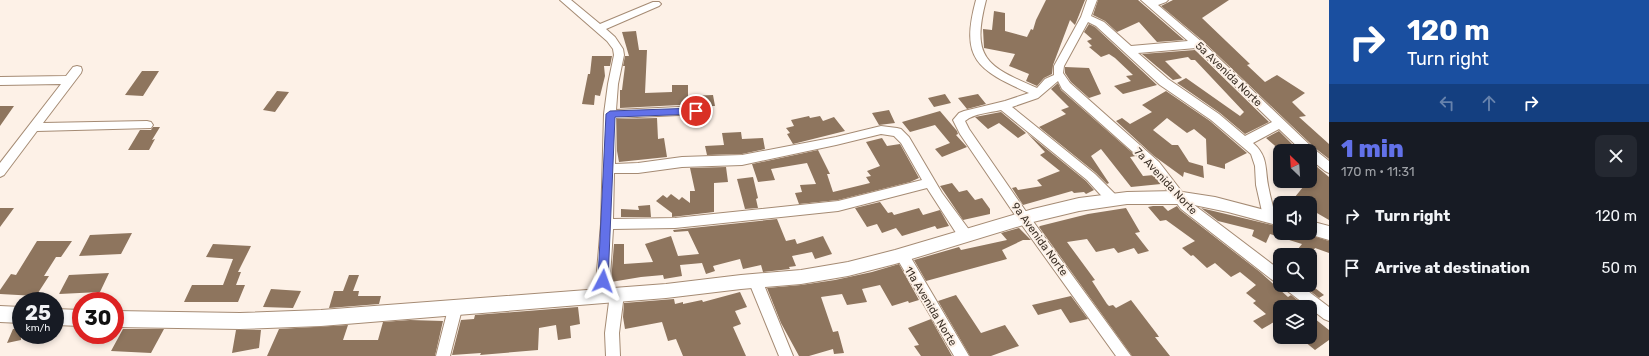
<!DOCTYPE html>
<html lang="en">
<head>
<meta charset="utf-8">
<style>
  :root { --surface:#171b24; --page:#242831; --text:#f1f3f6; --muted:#9ea1a6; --accent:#6271e9 }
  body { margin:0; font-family:Rubik,sans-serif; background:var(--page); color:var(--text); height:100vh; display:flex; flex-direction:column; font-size:15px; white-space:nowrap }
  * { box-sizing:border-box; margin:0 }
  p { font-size:13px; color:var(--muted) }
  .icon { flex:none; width:22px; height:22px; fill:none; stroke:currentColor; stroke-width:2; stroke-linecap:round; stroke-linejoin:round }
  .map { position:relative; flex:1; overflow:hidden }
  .details { display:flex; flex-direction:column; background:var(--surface); width:320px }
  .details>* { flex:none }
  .top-card { background:#1a4fa0; color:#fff; overflow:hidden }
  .needle { width:26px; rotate:335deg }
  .tools { position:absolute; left:1273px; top:144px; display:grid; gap:8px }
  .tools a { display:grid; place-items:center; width:44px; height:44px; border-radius:8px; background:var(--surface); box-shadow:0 2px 6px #0003; font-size:20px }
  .speed { position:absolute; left:12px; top:292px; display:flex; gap:8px; font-size:20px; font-weight:700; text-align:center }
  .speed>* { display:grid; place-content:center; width:52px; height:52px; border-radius:50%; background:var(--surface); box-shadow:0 2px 6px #0003; line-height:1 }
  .speed small { font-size:10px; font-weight:400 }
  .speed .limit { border:6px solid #d22; background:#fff; color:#111 }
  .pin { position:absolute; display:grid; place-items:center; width:34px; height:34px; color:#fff; margin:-17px; border:2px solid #fff; border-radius:50%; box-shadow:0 1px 4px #0007 }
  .me { position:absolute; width:44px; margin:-22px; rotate:4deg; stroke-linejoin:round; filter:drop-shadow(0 0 3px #0008) }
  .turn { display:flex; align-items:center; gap:14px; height:84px; padding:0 12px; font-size:18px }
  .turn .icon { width:52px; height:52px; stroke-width:2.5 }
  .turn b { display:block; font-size:28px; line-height:34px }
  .lanes { display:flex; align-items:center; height:38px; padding:0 12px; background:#0003; justify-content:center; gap:20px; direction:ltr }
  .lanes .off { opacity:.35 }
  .round { display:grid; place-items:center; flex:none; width:42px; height:42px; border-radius:8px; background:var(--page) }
  .head { display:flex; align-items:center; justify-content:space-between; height:68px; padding:0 12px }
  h1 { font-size:24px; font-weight:800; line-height:30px; color:var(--accent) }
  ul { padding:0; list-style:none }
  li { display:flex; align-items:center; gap:12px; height:52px; padding:0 12px }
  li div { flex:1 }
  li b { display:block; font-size:15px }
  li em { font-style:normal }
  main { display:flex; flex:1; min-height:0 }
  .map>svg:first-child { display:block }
</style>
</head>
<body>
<main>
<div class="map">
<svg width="1329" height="356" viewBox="0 0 1329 356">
  <rect width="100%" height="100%" fill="#fdf1e7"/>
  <path fill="#8e755e" d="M1046,0H1085L1075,25L1070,20L1053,65L1052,74L1044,78L1037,86L1026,81L1029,74L1009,66L1015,54L984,48L983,29L992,30L994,11L1005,13V31L1027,37L1031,29L1033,30L1036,20Z
    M1098,0H1138L1184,40L1157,42L1139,22L1117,32L1105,21L1093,15Z
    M1173,0H1229L1202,18L1250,64L1247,65L1265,82L1277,75L1305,93L1292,102L1306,116L1299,117L1329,144V159L1315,148L1203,41L1161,6Z
    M1089,24L1095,27L1157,85L1123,94L1114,86L1131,81L1126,76L1133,75L1115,58L1109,54L1101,57L1089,47L1092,46L1087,41L1092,39L1084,32Z
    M636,31L639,50H647L645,93L672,92V85H688V96L713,95L715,106H705L700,104L620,108V90H622L625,66H623L625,56H629L622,32Z
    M1195,50L1269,122L1245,134L1220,113L1177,83L1186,78L1240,116L1244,112L1195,60H1191L1188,57L1165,61L1182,78L1173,80L1142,54Z
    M592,56H612L610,66H604L605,76L600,96L595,95L594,105L582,104L588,74H590Z
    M1065,67L1089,68L1101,94L1089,98L1071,82L1065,73Z
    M142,71H159L143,96L125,95Z
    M1058,83L1061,90L1136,156L1130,157L1143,176L1154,175L1161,184L1131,187L1101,149L1091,156L1109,183L1107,184L1096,173L1039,127L1066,114L1061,110L1069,107L1051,89Z
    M277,91L289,92L275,112L263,110Z
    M1166,91L1210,121L1247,153L1225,164V169L1207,164L1206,139L1194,129L1187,133L1167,118L1153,130L1172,145H1178L1189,162L1203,166L1204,178L1184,172L1183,177L1154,156L1116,121L1122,118L1130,124L1152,112L1142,105Z
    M945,94L951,103L934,107L928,98Z
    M978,94L986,104L967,109L958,98Z
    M0,106H14L0,126Z
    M889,110L895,123L879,125L872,113Z
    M940,111L957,131L958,134L956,135L967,147L942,157L935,149L950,143L935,125L910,132L902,122Z
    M1001,112L1026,133L1018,138L999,123L988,129L975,117Z
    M809,116L810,118L820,116L823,121L834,117L845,131L793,144L787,134L790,133L786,128L794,126L791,120Z
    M657,118L658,139L664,138L667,157L619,162L617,151V119Z
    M153,127H160L152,140L155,139L149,150H128L140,130H151Z
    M1279,131L1299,151H1281L1266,138Z
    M741,132L742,139L763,138L765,149L742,154L707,155L705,146L724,145L722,133Z
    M1027,133L1086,181L1094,190L1086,194L1084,192L1074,193L1072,191L1023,205L1012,188L1016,187L1018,190L1042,186L1037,180L1060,171L1040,155L1045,152Z
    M882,138L887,146L900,144L919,178L910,182L838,200L799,204L795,193L802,192L800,185L816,184L807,163L771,169L775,180L758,182L752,164L818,150L830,174H827L833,192L870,183L866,177L871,176L867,171L880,166L866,142Z
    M1310,161L1329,177V220L1310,209V203H1290L1308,181H1310Z
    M726,167L728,182L714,183V212L672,217V213L656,201L663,195L667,198L671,194L679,200L682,197L690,203V191H695L690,168Z
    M753,177L758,198L756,199L758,208L745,209L737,179Z
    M952,183L959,192L967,190L975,200L982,198L990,209V214L963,220L940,186Z
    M880,202L888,213L892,212L894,215L919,208L923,215L940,210L949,226L937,229L935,226L902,236L896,228L882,233L877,224L867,227L855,208Z
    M650,205L651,217H621V209L639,210L638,206Z
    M1153,206H1163L1168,211L1177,206L1180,210L1260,272L1288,297L1291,295L1306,307H1280V326L1274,322L1262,329L1253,321L1266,314L1253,303L1256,301L1246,293L1256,285L1240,272L1231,277L1215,263L1207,268L1193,255L1191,256L1182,248L1195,241L1166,220L1160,221L1148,207Z
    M0,208H14L0,227Z
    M1126,208L1140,232L1135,233L1149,251L1138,254L1134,248L1118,253L1114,248L1096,252L1087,239L1067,242L1095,280L1092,281L1107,304L1109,306L1113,305L1116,308L1131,300L1157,334L1159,337H1155L1170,356H1132L1039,227L1040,226L1088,214Z
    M1201,208L1280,227V233H1304L1329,241V253L1315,248L1310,256L1298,249L1302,244L1270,234L1266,243L1252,236L1254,230L1218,221Z
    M777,219L786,241L795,239L797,244L823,236L832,254L815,259L812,252L792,256L796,266L789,267L790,269L763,272L761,265L743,269L740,259L713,266L715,271L706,274L702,263L680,265L682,276L664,279L663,275L641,277L611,282L614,244H624V264L653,262L645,244L671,236L678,256L699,254L688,231L674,232L673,230Z
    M1019,228L1031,240H1023L1002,250L1007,259L926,281L914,260L959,247L961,250L1007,240L1001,233Z
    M132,233L121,254L79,256L90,235Z
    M37,241H72L61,257H56L44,276H49L36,296L0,294V290L11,274L16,275Z
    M213,244L251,246L238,272H241L236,285H245L238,302H184L192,285H223L233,259L206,257Z
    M899,264L919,300L909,303L908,301L892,306L880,285L862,289L867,302L847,305L842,294L821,297L833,332L838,331L844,353L834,354L833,349L809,356H799L781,323L767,288L801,285L835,280L872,272Z
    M109,273L100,292L59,294L69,275Z
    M349,275H359L353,291H359L358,296H381L379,304L329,308L334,291H343Z
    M1310,284L1324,295L1319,298L1304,286Z
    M271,289L301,291L293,308L263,307Z
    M740,292L747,307L735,311L741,324L733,327L746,356H683L676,339L668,341L662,322L625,329L623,317L624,303L674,299L675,304L683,302V304L702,300L703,302Z
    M956,295L981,333L1005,325L1019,346L991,356H970L938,301Z
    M1071,296L1088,319L1070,323L1061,309L1038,315L1032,305Z
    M578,307L580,324L570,326L571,338L558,340L556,325L539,328L538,350L480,355L481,353L452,355L461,320L474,319L475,315Z
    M1310,315L1329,330V340L1315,350L1299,337H1310Z
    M931,319L952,356H921L914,346L919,345L908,328Z
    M410,320L443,321L435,356H267L279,329L348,325L343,340H378L383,322Z
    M21,328V340L7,343L13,329Z
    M123,329H164L151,353L111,351Z
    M236,330H261L259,348L232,353Z"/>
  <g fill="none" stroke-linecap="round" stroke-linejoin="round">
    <g stroke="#a58b74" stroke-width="2">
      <path id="minor" d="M560,0H571L600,24L653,2H659L661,4L659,6L606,29L615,37L623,49L624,55L618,84L616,110L700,106L704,107L706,110L704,113L700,114L616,118L615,164L638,163L682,157L742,155L836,137L881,126L897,128L901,129L909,137L942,193L970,231L971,235L970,239L965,240L960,239L927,188L838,211L675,228L613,229L609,295L607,299L602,301L597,299L595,295L601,224L604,114L608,84L614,55L613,49L607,41ZM881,134L894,136L901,143L922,180L838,201L675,218L613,219L614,173H638L682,167L742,165L836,145Z
        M976,0H986C971,58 986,66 1037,88L1045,79L1054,75V66L1081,17L1087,0H1097L1091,16L1104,22L1131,46L1188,41L1141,0H1168L1166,2L1158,5L1202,42L1314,149L1329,161V173L1325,171L1310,159V151H1302L1279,129L1253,143C1268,156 1265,168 1268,185C1270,196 1273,206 1275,216L1273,220L1269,221L1265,220L1263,216L1256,185L1255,166L1251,154L1211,120L1160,85L1096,26L1088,22L1064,66L1063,73L1070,83L1159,162L1189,201L1280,270V284L1275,282L1181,209L1151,168L1062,89L1058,81L1038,98L1012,107L1095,174L1117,196L1119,200L1117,204L1113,205L1109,204L1087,180L1001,110C989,113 975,113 965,121L969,129L1027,213L1131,356H1116L1019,221L960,134L953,120L959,113L964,111L1005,101L1029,93C977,70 960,59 976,0ZM1196,48L1272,122L1245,136L1219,114L1168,79L1138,53Z
        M77,66L81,67L82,70L81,73L43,123L147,121L151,122L153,125L151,128L37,131L4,175L0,177V163L61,84L0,85V77L66,76L73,67Z
        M902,249L907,251L969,356H954L895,255L897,251Z
        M755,274L760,276L762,280L793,356H779L748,280L750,276Z
        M1283,285H1300L1329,307V321L1324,319L1285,289Z
        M617,288L622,290L624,294L619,333L620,356H606L605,333L610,294L612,290Z
        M455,303L460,305L462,309L450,356H436L448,309L450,305Z"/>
    </g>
    <g stroke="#a58b74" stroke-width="2">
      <path id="tertiary" d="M1176,191L1215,197L1280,214V226L1228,212L1189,204H1127L1079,211L1033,222L895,264L848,276L801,284L741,289L666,298L321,326L240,329L115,327V311L240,313L321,310L666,284L741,275L801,270L848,262L895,250L1033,209L1079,198L1127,192Z
        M1310,221L1329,226V240L1305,233H1310Z
        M0,306L21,307V323L0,322Z
        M55,309L81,310V326L55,325Z"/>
    </g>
    <use href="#minor" fill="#fff" fill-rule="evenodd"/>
    <use href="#tertiary" fill="#fff" fill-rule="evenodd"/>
  </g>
  <path fill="#6271e9" stroke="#404997" d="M696,108L700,111L696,114L615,117L608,281L607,284L603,285L600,284L598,281L606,114L610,111Z"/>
  <g text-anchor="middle" stroke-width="4" stroke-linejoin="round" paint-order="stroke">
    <g font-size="11" fill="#3c3127" stroke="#fdf1e7">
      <text transform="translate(1229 74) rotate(44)" y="4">5a Avenida Norte</text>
      <text transform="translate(1166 181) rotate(47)" y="4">7a Avenida Norte</text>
      <text transform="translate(1040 239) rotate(54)" y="4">9a Avenida Norte</text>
      <text transform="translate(931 306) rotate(59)" y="4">11a Avenida Norte</text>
    </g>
  </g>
</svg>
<div class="tools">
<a><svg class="needle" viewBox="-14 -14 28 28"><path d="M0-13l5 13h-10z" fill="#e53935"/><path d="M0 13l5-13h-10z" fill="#9ea1a6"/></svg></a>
<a><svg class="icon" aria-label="sound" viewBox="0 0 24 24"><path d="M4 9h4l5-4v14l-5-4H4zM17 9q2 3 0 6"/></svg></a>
<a><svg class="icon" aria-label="search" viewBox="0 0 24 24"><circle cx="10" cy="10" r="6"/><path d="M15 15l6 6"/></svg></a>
<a><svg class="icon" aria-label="layers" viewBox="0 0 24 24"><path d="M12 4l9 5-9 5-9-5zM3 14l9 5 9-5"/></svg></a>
</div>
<div class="speed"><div>25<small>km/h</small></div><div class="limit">30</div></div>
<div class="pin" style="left:696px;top:111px;background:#d93025"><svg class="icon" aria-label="arrive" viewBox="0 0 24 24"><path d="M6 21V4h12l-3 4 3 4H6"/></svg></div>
<svg class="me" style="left:603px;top:281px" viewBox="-20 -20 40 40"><path d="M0-17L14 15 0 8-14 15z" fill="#6271e9" stroke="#fff" stroke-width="4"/></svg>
</div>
<section class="details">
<div class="top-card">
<div class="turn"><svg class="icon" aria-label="right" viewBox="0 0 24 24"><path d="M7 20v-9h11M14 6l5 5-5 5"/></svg><div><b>120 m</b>Turn right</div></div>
<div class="lanes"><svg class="icon off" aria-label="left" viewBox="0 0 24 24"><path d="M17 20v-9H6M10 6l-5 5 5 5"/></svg><svg class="icon off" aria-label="ahead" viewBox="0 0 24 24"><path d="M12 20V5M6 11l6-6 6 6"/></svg><svg class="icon" aria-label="right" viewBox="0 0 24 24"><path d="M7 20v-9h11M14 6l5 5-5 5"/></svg></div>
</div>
<div class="head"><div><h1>1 min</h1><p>170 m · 11:31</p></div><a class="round"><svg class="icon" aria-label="close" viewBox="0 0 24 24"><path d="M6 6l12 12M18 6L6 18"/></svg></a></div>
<ul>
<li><svg class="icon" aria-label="right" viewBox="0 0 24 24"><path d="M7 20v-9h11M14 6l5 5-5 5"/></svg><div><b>Turn right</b></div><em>120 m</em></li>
<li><svg class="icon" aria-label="arrive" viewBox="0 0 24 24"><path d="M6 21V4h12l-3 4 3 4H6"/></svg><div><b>Arrive at destination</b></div><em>50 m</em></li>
</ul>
</section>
</main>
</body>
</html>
